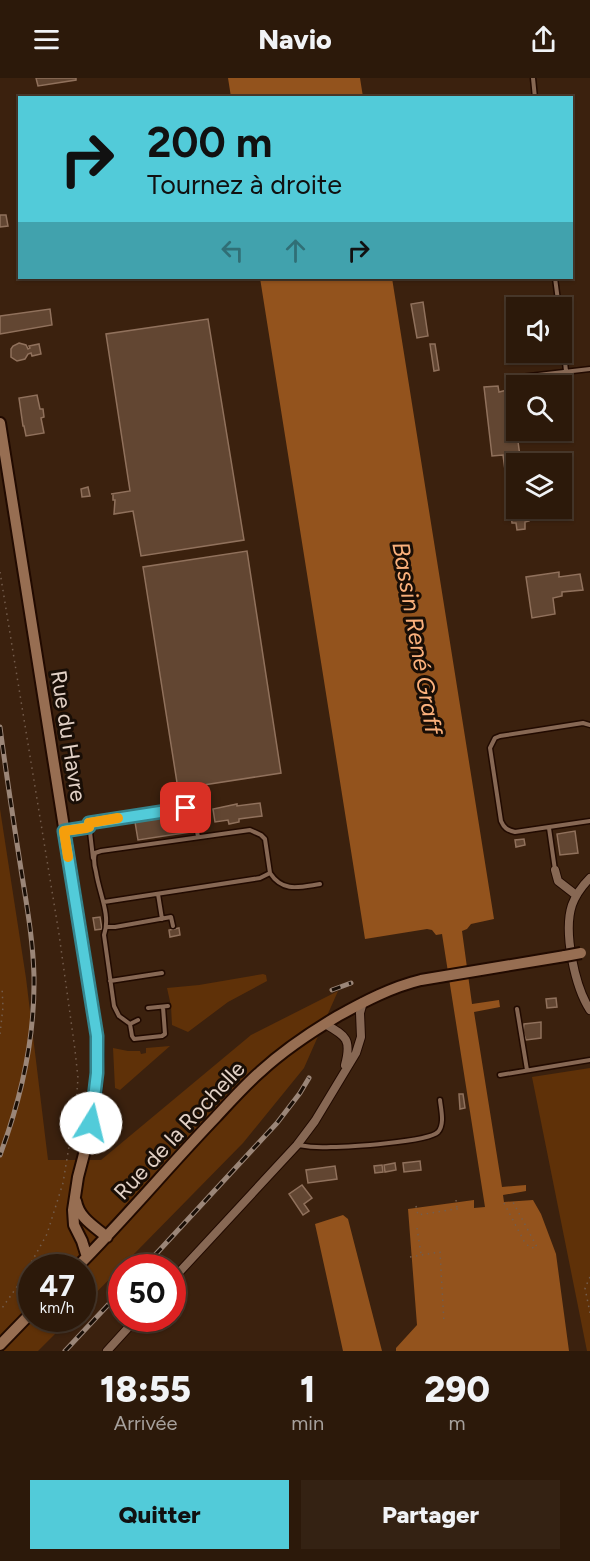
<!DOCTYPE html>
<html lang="fr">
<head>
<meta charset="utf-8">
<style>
  :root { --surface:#2c190a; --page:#342213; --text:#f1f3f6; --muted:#a6a09c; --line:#48382b; --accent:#52cbd9 }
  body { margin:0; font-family:Figtree,sans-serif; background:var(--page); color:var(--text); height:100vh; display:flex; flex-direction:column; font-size:22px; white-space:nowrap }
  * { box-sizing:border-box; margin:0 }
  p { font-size:20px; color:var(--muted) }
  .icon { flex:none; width:33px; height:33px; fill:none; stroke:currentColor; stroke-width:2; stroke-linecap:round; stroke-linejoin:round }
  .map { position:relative; height:1273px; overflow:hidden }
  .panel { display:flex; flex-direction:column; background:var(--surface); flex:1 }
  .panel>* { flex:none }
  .top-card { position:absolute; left:18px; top:18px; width:555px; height:183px; border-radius:0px; box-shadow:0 2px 4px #0004,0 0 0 2px var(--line); background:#52cbd9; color:#111; overflow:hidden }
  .fabs { position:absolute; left:506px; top:219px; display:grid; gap:12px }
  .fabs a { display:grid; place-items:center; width:66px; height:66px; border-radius:0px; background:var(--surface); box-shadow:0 2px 4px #0004,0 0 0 2px var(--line); font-size:30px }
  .speed { position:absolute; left:18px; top:1176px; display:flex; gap:12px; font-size:30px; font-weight:700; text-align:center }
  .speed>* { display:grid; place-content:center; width:78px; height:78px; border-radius:50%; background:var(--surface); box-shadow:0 2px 4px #0004,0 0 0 2px var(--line); line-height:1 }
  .speed small { font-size:15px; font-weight:400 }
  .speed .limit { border:9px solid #d22; background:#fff; color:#111 }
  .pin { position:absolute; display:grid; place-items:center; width:51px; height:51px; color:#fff; margin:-26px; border-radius:12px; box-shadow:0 3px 9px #0006 }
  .me { position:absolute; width:66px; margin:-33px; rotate:9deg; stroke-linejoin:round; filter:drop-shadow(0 0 4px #0008) }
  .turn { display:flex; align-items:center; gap:21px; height:126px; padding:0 30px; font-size:27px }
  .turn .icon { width:78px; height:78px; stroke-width:2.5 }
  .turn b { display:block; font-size:42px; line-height:51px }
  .lanes { display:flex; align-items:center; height:57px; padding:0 30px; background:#0003; justify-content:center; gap:30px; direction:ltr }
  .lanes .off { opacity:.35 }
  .eta { display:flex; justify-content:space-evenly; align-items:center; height:102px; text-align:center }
  .eta b { font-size:36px; font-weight:800; line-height:42px }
  .primary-button { display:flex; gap:12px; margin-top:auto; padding:12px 30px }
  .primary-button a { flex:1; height:69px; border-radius:0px; background:var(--accent); color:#111; font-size:24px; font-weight:800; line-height:69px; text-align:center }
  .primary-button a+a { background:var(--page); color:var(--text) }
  header { display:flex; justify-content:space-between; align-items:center; height:78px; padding:0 30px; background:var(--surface); font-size:27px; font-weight:800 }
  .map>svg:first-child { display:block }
</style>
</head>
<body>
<header><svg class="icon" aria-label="menu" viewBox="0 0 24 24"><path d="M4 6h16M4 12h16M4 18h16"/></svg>Navio<svg class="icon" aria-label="share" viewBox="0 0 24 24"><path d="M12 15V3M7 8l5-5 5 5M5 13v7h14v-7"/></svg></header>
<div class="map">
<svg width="590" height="1273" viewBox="0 0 590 1273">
  <rect width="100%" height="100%" fill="#3b210e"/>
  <path fill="#5f3108" d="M0,731L26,900L48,1082H101L251,957L338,913L304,990L243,1065L83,1228L82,1190H32V1240L70,1241L38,1273H0Z
    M263,896L266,897L267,903L228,924L188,954L172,947L171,928L167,910L199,907Z
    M170,968L120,1012L115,1010L113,970L128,973H140L141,976L146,975V970Z
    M590,990V1273H587L532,999Z"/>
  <path fill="#93531d" d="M228,0H360L363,19H231Z
    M260,200H392L494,841L471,846L467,851L462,853L472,926L499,922L500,929L474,934L502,1109L526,1107V1113L503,1117L504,1124L533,1122L541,1136L556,1176L569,1273H396V1270L417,1247L408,1131L474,1122V1130L485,1129L442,856L436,857L432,852L427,851L365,861Z
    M343,1137L348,1141L382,1273H343L315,1146Z"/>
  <path fill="#624632" stroke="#90715c" stroke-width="1.5" d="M36,0H76V2L38,8Z
    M0,137H6L8,148L0,149Z
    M423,224L428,258L417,260L411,226Z
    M50,231L52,247L0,256V238Z
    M208,241L244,462L141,478L133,433L114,436L115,422H113V416H111L130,413L106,256Z
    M19,265L26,267L28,271L30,270L29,268L39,266L41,276L32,278L31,275L28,276L25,281L17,283L11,279V271L13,268Z
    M430,266H435L439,292L434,293Z
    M498,308L499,314L511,311L521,386H516V430H527L529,443L525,444V451L517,452L516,445H512L503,377L492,378L484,309Z
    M37,317L40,331H43L44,339L41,340L44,355L26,358L24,348H23L19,320Z
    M88,409L90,418L82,419L81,411Z
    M247,473L281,695L178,711L143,489Z
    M559,494V499L580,496L583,512L562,514V518L553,520L555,536L532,540L526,499Z
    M260,725L262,738L239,741V744L229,746L228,742L215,744L213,731L237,726V728Z
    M187,736L190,754L138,762L135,744Z
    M575,753L578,775L560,777L557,756Z
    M524,761L525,767L516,769L515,762Z
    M100,839L102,851L95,852L93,840Z
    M179,850L180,857L170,859L169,852Z
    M556,920L557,929L547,930L546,921Z
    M541,944V960L526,962L523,954L524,946Z
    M459,1016H463L465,1030L460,1031Z
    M420,1083L421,1092L404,1094L403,1085Z
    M395,1085L396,1092L385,1094L384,1087Z
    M382,1087L383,1094L375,1095L374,1088Z
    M335,1088L337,1101L308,1105L306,1092Z
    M302,1107L312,1120L304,1126L309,1133L303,1137L289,1116Z"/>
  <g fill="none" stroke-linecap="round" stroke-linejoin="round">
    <g stroke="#210a00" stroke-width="7">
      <path id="service" d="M533,0L535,20
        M555,200L559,230
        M561,248L566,293
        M512,300L590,291
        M590,647L583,645L500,658L495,660L490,670L501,743C504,750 507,752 515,754L590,743
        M549,750L555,792
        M93,780L89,745L186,730L194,736L198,759
        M158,816L162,841
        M104,824L260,800L270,795
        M107,849H115L171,839L173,848
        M110,903L162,895
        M163,929L165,956L162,958L134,961L132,958L130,946L119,938L114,928L104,857C111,837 99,815 96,794C94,787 93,782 95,775L101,773L250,752L261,757L265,761L270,795C283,815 300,809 320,806
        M148,930L168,928
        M517,931L527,992
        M130,946L138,942
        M500,997L590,982
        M298,1067C309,1069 319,1070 331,1069C347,1069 428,1064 438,1054C445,1046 441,1032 440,1022"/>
    </g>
    <g stroke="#210a00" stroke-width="10">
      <path id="minor" d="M64,753L86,750
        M555,792L558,803L576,817
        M590,800C582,808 576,816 572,827C563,854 575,909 590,932
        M325,946C346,958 352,961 345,987
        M172,1202L297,1067L315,1043L356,975L361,959L360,935L363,924
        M107,1273L137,1240"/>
    </g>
    <g stroke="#210a00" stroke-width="14">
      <path id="secondary" d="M0,345L97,958L98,977L96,1012L89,1057L78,1099L73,1132L74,1147L82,1163L87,1179
        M76,1123C79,1140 94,1148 107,1159
        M76,1190C125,1141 168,1089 216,1039C230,1024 244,1008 260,994C284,972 311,954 338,938C365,923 392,909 421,902L565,878
        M0,1267L32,1234"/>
    </g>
    <path stroke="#745d4d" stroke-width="1.5" stroke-dasharray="1.5 4.5" stroke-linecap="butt" d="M0,494L59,856L75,972L78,1000L76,1026L63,1105L47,1156L21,1203L0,1233
      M0,956L3,929L2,909
      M456,1122L457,1130
      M504,1125L525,1165L531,1170L537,1169L513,1124
      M416,1128L418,1137L462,1130
      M417,1150L421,1176
      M410,1179L440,1174L444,1245
      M590,1199L585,1210L590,1235"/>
    <use href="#service" stroke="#876854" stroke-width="4"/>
    <use href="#minor" stroke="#876854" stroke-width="8"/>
    <use href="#secondary" stroke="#976e52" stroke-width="10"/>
    <g stroke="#9b8678" stroke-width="5">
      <path id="rail" d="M0,649C6,695 13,740 20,785C26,823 33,860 34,898C35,959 21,1021 0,1077
        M332,912L351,905
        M143,1190L277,1045L300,1015L309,1000
        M65,1273L122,1212"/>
    </g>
    <use href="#rail" stroke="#190e06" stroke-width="3" stroke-dasharray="9" stroke-linecap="butt"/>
    <g stroke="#210a00" stroke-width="14" stroke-linecap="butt">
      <path id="secondary-bridge" d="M565,878L581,875"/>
    </g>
    <use href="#secondary-bridge" stroke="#976e52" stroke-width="10"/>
  </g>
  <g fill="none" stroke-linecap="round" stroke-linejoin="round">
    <g stroke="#35848d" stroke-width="15">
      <path id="route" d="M91,1045L97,995V958L64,753L89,749V745L186,730"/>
    </g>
    <use href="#route" stroke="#52cbd9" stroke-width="10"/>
    <path stroke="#f59e0b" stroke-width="10" d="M68,779L64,753L86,750L89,749V745L118,740"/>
  </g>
  <g text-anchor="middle" stroke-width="6" stroke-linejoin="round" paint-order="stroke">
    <g font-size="22" fill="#e2d1c6" stroke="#190e06">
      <text transform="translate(69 658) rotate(81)" y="8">Rue du Havre</text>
      <text transform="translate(179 1052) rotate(-47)" y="8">Rue de la Rochelle</text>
    </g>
    <g font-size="24" font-style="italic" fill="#fbb17c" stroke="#190e06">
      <text transform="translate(417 560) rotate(80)" y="8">Bassin René Graff</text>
    </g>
  </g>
</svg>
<div class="fabs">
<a><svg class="icon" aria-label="sound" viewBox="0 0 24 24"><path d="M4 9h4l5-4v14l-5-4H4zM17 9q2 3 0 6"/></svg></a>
<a><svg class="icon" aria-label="search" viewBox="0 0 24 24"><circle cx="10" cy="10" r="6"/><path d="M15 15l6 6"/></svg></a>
<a><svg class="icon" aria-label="layers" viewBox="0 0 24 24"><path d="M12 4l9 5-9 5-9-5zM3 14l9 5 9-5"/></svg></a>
</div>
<div class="speed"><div>47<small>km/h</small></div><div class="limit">50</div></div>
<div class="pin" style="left:186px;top:730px;background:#d93025"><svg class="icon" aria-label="arrive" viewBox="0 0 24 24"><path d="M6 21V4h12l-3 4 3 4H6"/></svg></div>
<svg class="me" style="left:91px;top:1045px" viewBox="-20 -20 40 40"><circle r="19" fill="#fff"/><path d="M0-13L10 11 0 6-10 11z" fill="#52cbd9"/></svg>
<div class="top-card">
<div class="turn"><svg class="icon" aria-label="right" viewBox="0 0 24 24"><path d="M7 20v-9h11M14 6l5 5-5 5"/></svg><div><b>200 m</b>Tournez à droite</div></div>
<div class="lanes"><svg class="icon off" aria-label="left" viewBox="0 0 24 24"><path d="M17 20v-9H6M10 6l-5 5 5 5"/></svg><svg class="icon off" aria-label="ahead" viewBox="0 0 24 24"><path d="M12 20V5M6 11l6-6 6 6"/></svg><svg class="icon" aria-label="right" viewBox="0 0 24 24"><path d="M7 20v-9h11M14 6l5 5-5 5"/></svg></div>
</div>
</div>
<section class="panel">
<div class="eta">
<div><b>18:55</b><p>Arrivée</p></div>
<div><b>1</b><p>min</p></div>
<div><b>290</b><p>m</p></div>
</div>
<div class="primary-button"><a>Quitter</a><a>Partager</a></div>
</section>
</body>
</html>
